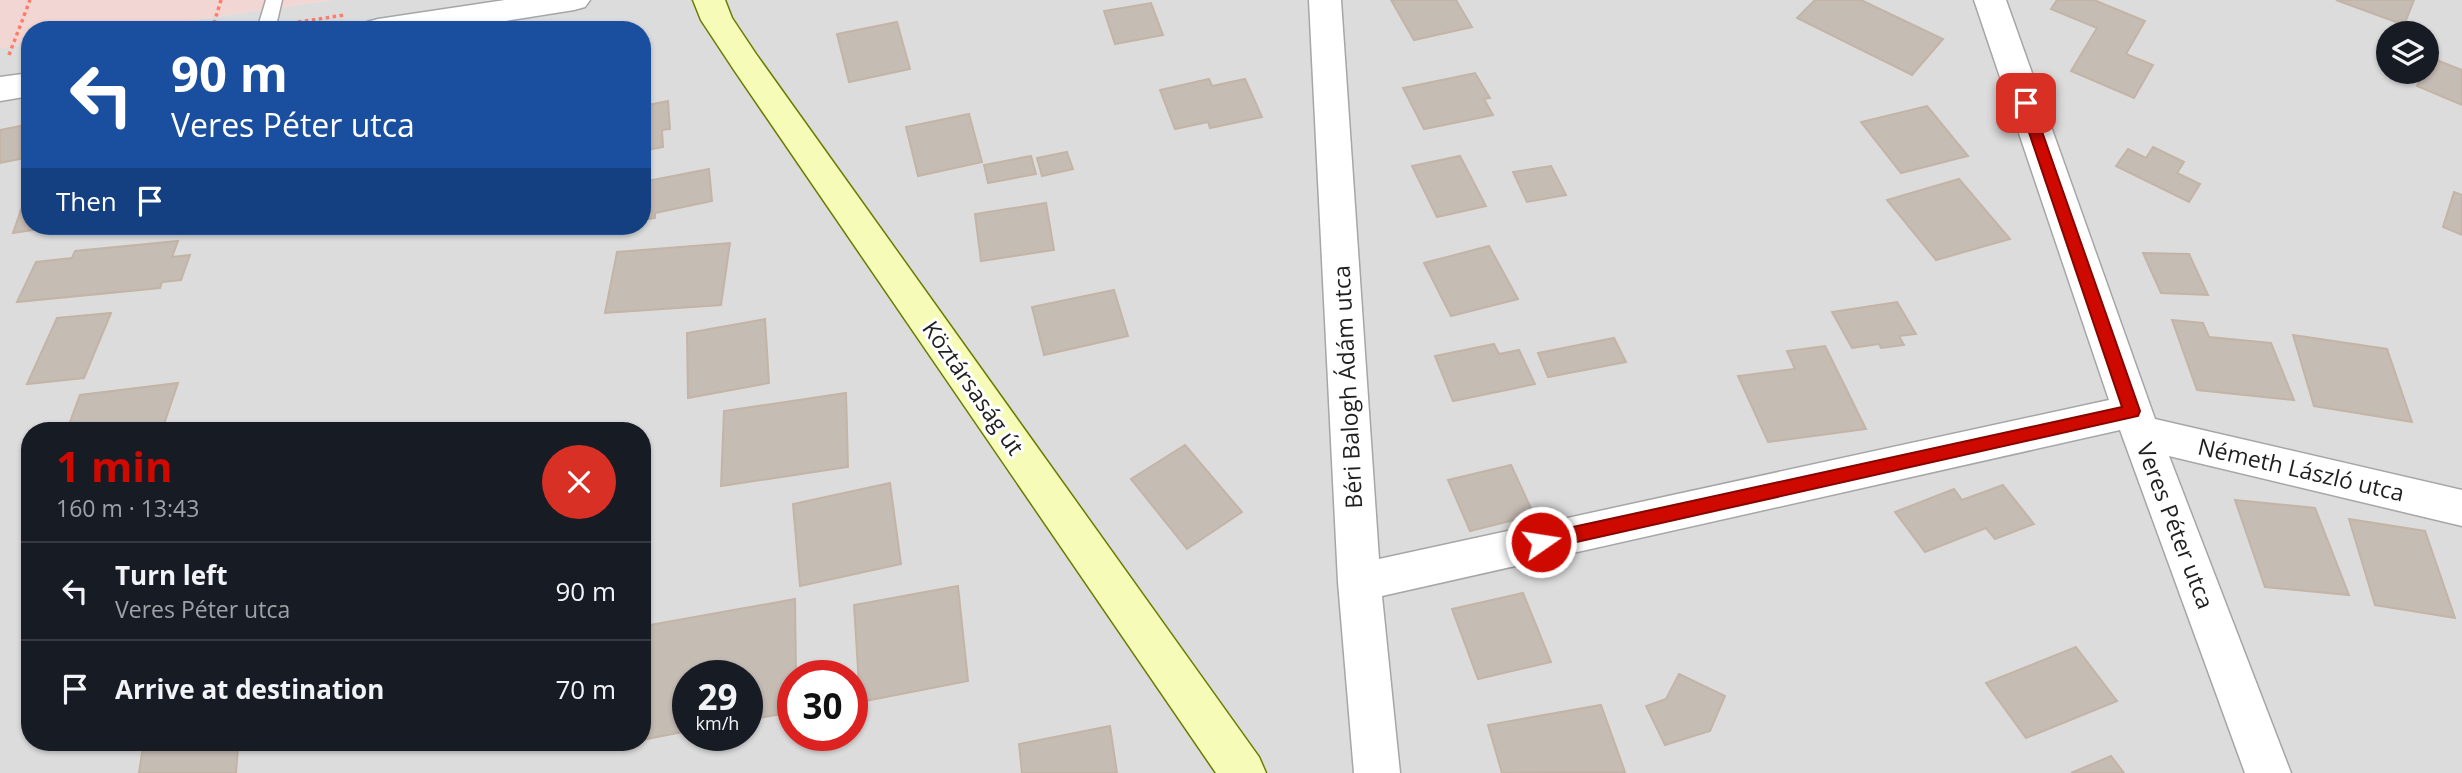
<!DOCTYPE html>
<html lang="en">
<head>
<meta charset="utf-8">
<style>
  :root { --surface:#171b24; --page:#20242c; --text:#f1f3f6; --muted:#9ea1a6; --line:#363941; --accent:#ce0900 }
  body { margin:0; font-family:"Open Sans",sans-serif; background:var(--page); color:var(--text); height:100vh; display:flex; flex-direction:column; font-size:26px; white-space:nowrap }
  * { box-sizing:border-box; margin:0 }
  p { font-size:23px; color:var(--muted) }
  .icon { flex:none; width:38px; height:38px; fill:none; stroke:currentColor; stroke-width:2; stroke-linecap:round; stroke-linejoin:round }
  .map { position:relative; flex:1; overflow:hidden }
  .side { position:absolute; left:21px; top:422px; width:630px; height:329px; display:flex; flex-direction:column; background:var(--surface); border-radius:28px; box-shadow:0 2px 5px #0004 }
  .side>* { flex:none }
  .guide { position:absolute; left:21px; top:21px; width:630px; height:214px; border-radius:28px; box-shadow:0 2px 5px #0004; background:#1a4fa0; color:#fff; overflow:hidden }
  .buttons { position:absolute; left:2376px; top:21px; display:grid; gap:14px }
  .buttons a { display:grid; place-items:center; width:63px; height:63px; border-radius:50%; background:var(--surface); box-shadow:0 2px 5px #0004; font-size:35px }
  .speed { position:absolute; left:672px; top:660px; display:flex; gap:14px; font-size:35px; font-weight:700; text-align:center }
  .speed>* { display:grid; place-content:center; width:91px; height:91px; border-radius:50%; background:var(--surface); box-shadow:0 2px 5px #0004; line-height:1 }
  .speed small { font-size:18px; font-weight:400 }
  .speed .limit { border:10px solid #d22; background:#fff; color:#111 }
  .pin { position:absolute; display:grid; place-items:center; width:60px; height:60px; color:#fff; margin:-30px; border-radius:14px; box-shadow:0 4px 10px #0006 }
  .me { position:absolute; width:77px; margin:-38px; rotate:77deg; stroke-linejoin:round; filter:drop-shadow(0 0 5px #0008) }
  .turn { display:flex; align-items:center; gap:24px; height:147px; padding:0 35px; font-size:32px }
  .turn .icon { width:91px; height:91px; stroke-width:2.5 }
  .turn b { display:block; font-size:49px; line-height:60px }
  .then { display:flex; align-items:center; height:66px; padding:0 35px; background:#0003; gap:14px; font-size:26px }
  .round { display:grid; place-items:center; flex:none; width:74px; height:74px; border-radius:37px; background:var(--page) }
  .overview { display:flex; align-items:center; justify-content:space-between; height:119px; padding:0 35px }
  h1 { font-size:42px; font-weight:700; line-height:52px; color:var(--accent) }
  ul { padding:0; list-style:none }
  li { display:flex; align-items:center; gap:21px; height:98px; padding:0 35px; border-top:2px solid var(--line) }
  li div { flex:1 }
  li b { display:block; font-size:26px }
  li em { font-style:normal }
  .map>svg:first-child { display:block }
</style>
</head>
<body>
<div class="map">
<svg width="2462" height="773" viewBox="0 0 2462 773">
  <rect width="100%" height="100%" fill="#f0ede5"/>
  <path fill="#dddcdc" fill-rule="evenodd" d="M332,0H2462V773H0V48L30,44V226H642V30H126ZM2389,33H2427V72H2389ZM30,430H642V742H30ZM688,676H747V735H688ZM793,676H852V735H793Z"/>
  <path fill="#f2d6d3" d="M0,0H332L126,30H30V44L0,48Z"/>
  <path fill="#c5bcb4" stroke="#c3b4a6" stroke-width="2" d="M1391,0H1456L1472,27L1414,40Z
    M1815,0H1861L1943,39L1912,75L1797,18Z
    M2057,0H2094L2145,21L2126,54L2153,65L2134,98L2071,71L2097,28L2051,9Z
    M2336,0H2414L2404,25Z
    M1151,3L1163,35L1115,44L1104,11Z
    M897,22L910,69L849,82L837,34Z
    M2429,57L2462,70V105L2417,86L2423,72H2427Z
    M1475,73L1490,98L1484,99L1493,115L1424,129L1403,88Z
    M1209,79L1212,86L1245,79L1262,117L1210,128L1208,122L1175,129L1160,90Z
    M668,101L670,129L662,130L663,147L642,151V106Z
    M1927,106L1968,156L1901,173L1861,122Z
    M969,114L982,162L918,176L906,127Z
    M30,124V157L0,163V130Z
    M2153,147L2184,162L2177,173L2200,184L2189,202L2116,166L2128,149L2146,158Z
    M1067,152L1073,169L1042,176L1037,158Z
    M1031,156L1036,174L988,183L984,165Z
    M1460,156L1486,206L1437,217L1412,166Z
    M1551,166L1566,195L1527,202L1513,172Z
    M709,169L712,201L655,213V218L642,220V182Z
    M1959,179L2010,239L1936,260L1887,200Z
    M30,183V226H59L13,233Z
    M2454,192L2462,195V235L2443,227Z
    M1046,203L1054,250L981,261L975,214Z
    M178,241L172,257L190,255L181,280L162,282L160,288L17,302L36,262L72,258L75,251Z
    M730,243L721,305L605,313L617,252Z
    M1489,246L1518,299L1451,316L1424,263Z
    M2143,253L2189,254L2208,295L2161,293Z
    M1114,290L1128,336L1044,355L1032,307Z
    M1897,302L1916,334L1899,336L1904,345L1881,348L1879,344L1852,348L1832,312Z
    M111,313L84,378L27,384L57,318Z
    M765,319L769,383L688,398L687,333Z
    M2172,320L2203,323L2209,337L2271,343L2294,400L2197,390Z
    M2293,335L2387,349L2412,422L2314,406Z
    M1614,338L1626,362L1548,377L1538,353Z
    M1494,344L1499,354L1519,350L1535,384L1453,401L1435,356Z
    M1825,346L1866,429L1768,442L1738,376L1795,369L1787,351Z
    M178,383L162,430H67L80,395Z
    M846,393L848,467L721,486L724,411Z
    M1185,445L1242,512L1187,549L1131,479Z
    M1511,465L1534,515L1470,531L1448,480Z
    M890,483L901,564L800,586L793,504Z
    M2003,485L2034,524L1995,539L1986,528L1925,552L1895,512L1954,489L1962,500Z
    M2235,500L2315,508L2349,595L2265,587Z
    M2349,519L2425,531L2455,618L2375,605Z
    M958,586L968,681L860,702L854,605Z
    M1523,593L1551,662L1478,679L1452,609Z
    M795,599L796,676H793V712L747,720V676H688V731L642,740L644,626Z
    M2076,647L2117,701L2026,738L1986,683Z
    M1679,674L1725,696L1710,731L1665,745L1646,706L1666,699Z
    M1601,705L1625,772L1502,773L1488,725Z
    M1110,726L1117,773H1022L1019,744Z
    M150,742H261L238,748L236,773H139L143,746Z
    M2111,756L2124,773H2071Z"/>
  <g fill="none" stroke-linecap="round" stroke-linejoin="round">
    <g stroke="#a6a6a6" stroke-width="3">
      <path id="lane" d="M266,0H282L275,30H257Z"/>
    </g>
    <g stroke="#a6a6a6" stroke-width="3">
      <path id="street" d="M505,0H590L585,7L574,10L449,30H362L367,22L378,19Z
        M1309,0H1341L1379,559L2109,400L1974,0H2006L2155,419L2462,490V526L2169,456L2291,773H2245L2120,430L1382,596L1400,773H1354L1338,582Z
        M30,73V96L0,101V77Z"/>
    </g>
    <g stroke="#697c00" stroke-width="3">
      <path id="secondary" d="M693,0H725L732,18L756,54L1259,757L1266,773H1216L734,70L701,20Z"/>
    </g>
    <path stroke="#ff7d67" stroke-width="3.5" stroke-dasharray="3.5 3.5" stroke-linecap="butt" d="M298,22L345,15
      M212,30L221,0
      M9,55L30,0"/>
    <use href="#lane" fill="#fff" fill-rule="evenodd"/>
    <use href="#street" fill="#fff" fill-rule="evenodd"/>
    <use href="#secondary" fill="#f6fcb7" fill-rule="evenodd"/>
  </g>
  <path fill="#ce0900" stroke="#860600" stroke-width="2" d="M2026,98L2032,103L2140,411L2138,416L1541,550L1535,548L1533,542L1535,537L1541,534L2122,407L2019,103Z"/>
  <g text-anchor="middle" stroke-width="6" stroke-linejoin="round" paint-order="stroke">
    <g font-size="23" fill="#1f1f1f" stroke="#fff">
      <text transform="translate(1348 387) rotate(-93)" y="8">Béri Balogh Ádám utca</text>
      <text transform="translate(973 388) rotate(55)" y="8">Köztársaság út</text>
      <text transform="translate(2301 470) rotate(13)" y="8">Németh László utca</text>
      <text transform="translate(2175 526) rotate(69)" y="8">Veres Péter utca</text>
    </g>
  </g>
</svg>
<div class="buttons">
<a><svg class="icon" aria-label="layers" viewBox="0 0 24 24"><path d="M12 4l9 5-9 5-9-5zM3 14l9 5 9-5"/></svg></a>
</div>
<div class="speed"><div>29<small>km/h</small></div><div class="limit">30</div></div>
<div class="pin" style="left:2026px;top:103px;background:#d93025"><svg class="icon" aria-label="arrive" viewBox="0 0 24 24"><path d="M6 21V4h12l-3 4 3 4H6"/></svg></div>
<svg class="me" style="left:1541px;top:542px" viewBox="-20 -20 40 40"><circle r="17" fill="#ce0900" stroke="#fff" stroke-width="3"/><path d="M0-11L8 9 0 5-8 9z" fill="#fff"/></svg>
<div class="guide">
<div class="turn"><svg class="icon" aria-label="left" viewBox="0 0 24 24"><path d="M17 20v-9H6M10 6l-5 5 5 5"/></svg><div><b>90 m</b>Veres Péter utca</div></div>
<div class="then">Then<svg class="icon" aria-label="arrive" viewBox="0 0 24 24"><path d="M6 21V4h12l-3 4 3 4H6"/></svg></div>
</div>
<section class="side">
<div class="overview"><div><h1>1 min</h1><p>160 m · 13:43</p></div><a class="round" style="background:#d93025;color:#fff"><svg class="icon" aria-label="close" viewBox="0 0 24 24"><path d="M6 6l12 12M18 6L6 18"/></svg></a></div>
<ul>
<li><svg class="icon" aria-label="left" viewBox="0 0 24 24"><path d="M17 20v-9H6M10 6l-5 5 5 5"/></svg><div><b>Turn left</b><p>Veres Péter utca</p></div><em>90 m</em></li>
<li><svg class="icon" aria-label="arrive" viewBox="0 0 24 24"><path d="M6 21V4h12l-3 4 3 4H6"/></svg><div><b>Arrive at destination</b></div><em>70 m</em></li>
</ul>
</section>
</div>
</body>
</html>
